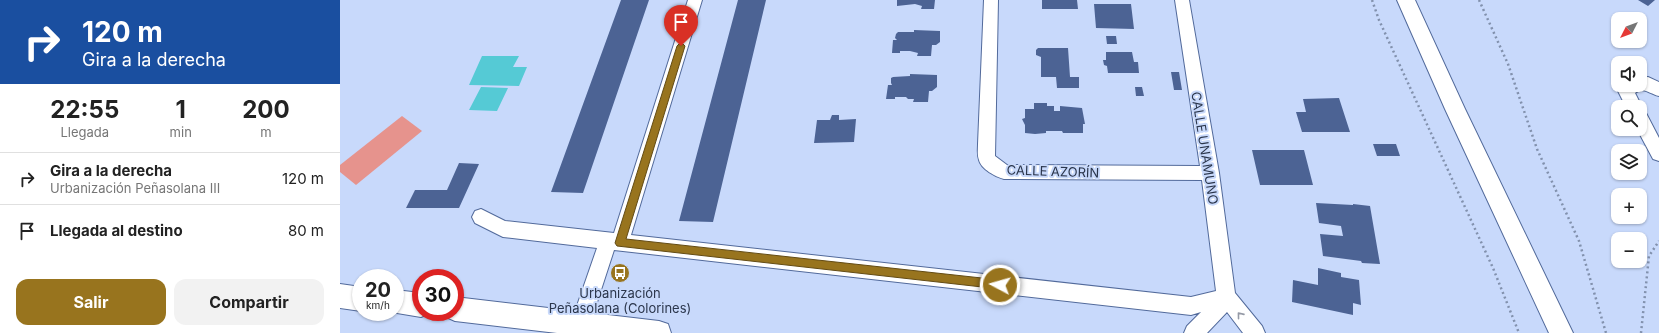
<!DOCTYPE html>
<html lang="es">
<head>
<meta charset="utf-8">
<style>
  :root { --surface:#fff; --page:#f2f2f2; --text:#222; --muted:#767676; --line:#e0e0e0; --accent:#98741e }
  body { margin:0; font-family:Inter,sans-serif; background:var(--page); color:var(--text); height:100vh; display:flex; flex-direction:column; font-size:15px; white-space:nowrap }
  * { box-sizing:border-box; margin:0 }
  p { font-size:13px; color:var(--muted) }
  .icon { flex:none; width:22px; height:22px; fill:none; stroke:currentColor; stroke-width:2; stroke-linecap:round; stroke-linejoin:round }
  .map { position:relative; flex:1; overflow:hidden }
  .panel { display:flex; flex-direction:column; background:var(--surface); width:340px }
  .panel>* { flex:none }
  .guide { background:#1a4fa0; color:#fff; overflow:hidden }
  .needle { width:26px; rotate:228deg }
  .tools { position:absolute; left:1271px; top:12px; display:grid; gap:8px }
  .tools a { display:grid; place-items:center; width:36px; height:36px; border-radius:8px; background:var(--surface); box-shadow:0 1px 3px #0004; font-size:20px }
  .speed { position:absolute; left:12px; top:269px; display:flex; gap:8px; font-size:20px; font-weight:700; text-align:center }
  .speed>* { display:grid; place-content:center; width:52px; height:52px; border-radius:50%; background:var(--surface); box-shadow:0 1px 3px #0004; line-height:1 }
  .speed small { font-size:10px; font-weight:400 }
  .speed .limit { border:6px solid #d22; background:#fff; color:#111 }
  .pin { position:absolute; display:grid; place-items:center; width:34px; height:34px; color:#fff; margin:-41px -17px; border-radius:50% 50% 50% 0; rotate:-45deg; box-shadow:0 0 4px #0007 }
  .pin .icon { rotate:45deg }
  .me { position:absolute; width:44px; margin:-22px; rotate:276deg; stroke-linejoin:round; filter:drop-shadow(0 0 3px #0008) }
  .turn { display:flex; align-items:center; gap:14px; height:84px; padding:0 16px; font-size:18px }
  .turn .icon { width:52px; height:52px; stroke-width:2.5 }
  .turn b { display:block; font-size:28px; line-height:34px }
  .eta { display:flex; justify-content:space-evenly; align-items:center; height:68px; text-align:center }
  .eta b { font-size:24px; font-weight:700; line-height:28px }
  .cta { display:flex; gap:8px; margin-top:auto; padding:8px 16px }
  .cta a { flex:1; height:46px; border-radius:12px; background:var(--accent); color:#fff; font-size:16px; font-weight:700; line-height:46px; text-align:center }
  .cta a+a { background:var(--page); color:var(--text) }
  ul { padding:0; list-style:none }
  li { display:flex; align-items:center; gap:12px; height:52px; padding:0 16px; border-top:1px solid var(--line) }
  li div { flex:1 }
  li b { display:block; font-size:15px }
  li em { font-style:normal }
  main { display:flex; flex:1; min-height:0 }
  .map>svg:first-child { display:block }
</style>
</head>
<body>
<main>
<section class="panel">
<div class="guide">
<div class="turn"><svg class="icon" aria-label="right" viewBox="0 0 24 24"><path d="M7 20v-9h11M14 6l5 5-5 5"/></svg><div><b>120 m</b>Gira a la derecha</div></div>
</div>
<div class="eta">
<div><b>22:55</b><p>Llegada</p></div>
<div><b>1</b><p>min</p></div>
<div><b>200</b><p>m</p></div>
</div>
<ul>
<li><svg class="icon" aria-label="right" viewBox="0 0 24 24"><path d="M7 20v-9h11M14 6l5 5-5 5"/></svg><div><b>Gira a la derecha</b><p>Urbanización Peñasolana III</p></div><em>120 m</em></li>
<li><svg class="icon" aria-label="arrive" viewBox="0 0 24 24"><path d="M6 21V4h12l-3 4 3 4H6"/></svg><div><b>Llegada al destino</b></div><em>80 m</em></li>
</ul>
<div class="cta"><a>Salir</a><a>Compartir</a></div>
</section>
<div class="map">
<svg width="1319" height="333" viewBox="0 0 1319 333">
  <rect width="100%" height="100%" fill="#c8d9fb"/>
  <path fill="#e6938d" d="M62,116L82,131L16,185L0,172V165Z"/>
  <path fill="#55cad5" d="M142,56H179L173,67H187L179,86L129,85Z
    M141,87L168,88L157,111L129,110Z"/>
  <path fill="#4c6394" d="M281,0H309L243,193L211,192Z
    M398,0H426L373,222L339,221Z
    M557,0H595L594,9H581L582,6L575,4L557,6Z
    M702,0H737L738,9H702Z
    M1298,0H1315L1308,6Z
    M754,4H791L794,29L756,28Z
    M574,30L600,31V42L596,45H592L591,56H577L578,53L570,51H560V53H552L553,40H557L555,38L556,34L558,32H574Z
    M766,36H776L777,44H767Z
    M698,48H728L730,77H739V88H717L716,77H701V57L696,55V50Z
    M766,52H792L794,62H798L799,73H768L767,66L764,65L763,60H766Z
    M831,72H839L842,90H834Z
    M570,74L597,75V87L592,91H589L588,102H573L574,99H568L566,97H555V99H546L548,85H552L551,83V78L553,77L570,76Z
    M795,87H802L804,96H796Z
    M999,98L1010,132H962L956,112H966L963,99Z
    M694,103H707V106H714V111H720V106L742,108L745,124H743V133H723L722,131H706V133L695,134L685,133V125L682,119L685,118V109H694Z
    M492,115H499V120L516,119L514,142L474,143L477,120H490Z
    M1033,144H1056L1060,156H1037Z
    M912,150H964L973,185H920Z
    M119,163L139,164L119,208H66L75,190H107Z
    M976,203L1013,205V204L1030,206L1040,264L1022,263L1021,261L983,256L980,234L1003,236L1001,226L979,223Z
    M978,268L1001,273V277L1019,280L1021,305L1013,303V315L952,302L953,280L978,285Z"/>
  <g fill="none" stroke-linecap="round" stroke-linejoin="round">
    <g stroke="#526a9b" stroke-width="2">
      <path id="minor" d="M348,0H362L291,235L851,297L876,291L862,180L664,179C656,177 641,169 639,160C637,155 638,149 638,144L644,0H658L655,156L667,165L860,166L835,0H849L879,173L895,293L922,326L925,333H903L887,312L867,333H844L847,326L861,312L851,315L274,250L248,330L241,332L234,330L231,323L257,248L163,237L135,223L132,217L135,211L141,209L165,221L274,233Z
        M1308,77L1319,82V96C1310,94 1303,86 1295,93L1302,107L1300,111V107H1286L1278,91L1282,85H1300V78Z
        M1300,111L1306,113L1319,138V161L1313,159L1297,129H1300Z"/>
    </g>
    <g stroke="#526a9b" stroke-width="2">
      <path id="tertiary" d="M1057,0H1075L1125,109L1233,333H1209L1105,109Z"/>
    </g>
    <g stroke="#526a9b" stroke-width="2">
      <path id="trunk" d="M0,284L21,287V311L0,308Z
        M55,290L81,293V312H90V313L81,317L51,312H55Z
        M115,297L319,321L328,324L331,333H217L115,321L106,317L104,312H115Z"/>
    </g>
    <path stroke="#8291ad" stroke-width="2.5" stroke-dasharray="2 3" stroke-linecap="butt" d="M1032,0L1039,20L1153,268L1179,333
      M1139,0L1168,64L1197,149L1239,241L1266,333
      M1301,333L1309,256L1319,241"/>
    <use href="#minor" fill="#fff" fill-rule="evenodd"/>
    <use href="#tertiary" fill="#fff" fill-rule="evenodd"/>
    <use href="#trunk" fill="#fff" fill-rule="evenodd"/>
  </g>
  <defs><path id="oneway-chevron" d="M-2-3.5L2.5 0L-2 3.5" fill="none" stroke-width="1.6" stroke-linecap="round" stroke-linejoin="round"/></defs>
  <use stroke="#959aa6" href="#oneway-chevron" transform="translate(900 315) rotate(-129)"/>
  <path fill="#98741e" stroke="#634b14" d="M341,42L345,46L286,239L660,280L664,281L665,285L664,288L660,289L277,246L275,243L337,46Z"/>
  <defs>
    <g id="bus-disc" transform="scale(1)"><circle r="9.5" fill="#98741e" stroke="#c8d9fb"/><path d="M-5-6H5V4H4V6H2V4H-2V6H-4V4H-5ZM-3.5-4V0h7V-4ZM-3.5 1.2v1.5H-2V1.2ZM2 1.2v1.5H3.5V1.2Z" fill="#fff"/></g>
  </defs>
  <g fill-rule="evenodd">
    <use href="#bus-disc" x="280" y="273"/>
  </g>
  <g text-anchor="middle" stroke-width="4" stroke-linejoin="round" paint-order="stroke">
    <g font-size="13" fill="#2b364c" stroke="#c8d9fb">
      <text transform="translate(865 148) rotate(81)" y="5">CALLE UNAMUNO</text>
      <text transform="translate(713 171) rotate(2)" y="5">CALLE AZORÍN</text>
    </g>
    <g font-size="13" fill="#2b364c" stroke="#c8d9fb">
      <text x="280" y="298">Urbanización<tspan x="280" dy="15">Peñasolana (Colorines)</tspan></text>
    </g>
  </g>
</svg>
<div class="tools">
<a><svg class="needle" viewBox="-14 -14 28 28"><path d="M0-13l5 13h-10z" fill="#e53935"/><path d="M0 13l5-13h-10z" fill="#767676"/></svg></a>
<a><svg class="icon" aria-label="sound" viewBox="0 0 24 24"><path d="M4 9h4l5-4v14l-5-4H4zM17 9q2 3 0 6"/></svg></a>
<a><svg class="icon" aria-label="search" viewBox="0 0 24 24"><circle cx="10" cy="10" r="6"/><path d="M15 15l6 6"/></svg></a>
<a><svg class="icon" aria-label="layers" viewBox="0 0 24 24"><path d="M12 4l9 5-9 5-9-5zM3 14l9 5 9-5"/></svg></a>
<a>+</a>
<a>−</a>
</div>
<div class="speed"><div>20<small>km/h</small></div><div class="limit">30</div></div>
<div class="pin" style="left:341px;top:46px;background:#d93025"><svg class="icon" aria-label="arrive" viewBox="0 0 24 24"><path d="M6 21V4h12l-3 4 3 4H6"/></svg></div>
<svg class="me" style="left:660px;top:285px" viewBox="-20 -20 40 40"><circle r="17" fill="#98741e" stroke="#fff" stroke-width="3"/><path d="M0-11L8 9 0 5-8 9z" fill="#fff"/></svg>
</div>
</main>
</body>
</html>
